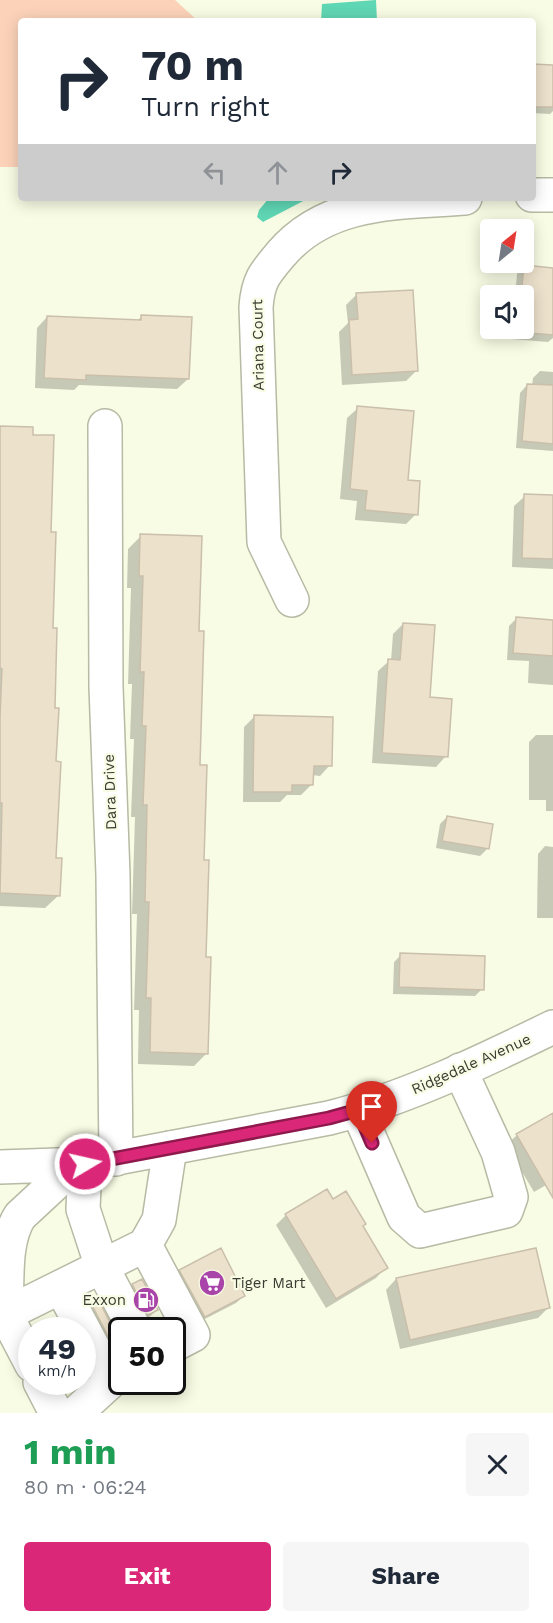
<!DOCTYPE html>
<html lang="en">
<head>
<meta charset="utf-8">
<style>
  :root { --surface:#fff; --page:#f6f6f7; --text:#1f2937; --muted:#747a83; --accent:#db2777 }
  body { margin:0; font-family:"Work Sans",sans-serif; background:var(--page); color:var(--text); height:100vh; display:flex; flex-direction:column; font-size:22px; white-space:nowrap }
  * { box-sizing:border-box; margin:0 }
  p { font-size:20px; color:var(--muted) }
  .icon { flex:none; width:33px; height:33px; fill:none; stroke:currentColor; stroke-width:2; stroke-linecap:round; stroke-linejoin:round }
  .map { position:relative; height:1413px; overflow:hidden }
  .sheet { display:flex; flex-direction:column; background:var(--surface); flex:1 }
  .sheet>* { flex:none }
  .hud { position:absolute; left:18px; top:18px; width:518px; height:183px; border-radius:6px; box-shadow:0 3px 15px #0003; background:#fff; color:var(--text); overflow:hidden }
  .needle { width:39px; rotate:30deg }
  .controls { position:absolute; left:480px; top:219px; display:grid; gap:12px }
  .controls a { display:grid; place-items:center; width:54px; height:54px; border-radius:6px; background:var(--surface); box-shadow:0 3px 15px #0003; font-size:30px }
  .speed { position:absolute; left:18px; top:1317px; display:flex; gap:12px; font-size:30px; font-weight:700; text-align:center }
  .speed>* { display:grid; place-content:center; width:78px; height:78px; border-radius:50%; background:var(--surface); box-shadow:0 3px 15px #0003; line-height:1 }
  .speed small { font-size:15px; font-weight:400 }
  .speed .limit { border:3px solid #111; border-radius:9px; background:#fff; color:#111 }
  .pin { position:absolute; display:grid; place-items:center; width:51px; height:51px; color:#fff; margin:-62px -26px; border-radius:50% 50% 50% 0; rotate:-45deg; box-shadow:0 0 6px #0007 }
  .pin .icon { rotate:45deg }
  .me { position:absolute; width:66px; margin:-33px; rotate:81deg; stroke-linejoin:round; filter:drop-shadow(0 0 4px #0008) }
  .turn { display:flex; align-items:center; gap:21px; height:126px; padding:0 24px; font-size:27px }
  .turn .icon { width:78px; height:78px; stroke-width:2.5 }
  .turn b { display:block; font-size:42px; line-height:51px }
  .lanes { display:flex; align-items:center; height:57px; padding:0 24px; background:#0003; justify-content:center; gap:30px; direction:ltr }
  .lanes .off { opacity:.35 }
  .round { display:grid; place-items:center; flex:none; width:63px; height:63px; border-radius:6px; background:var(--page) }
  .head { display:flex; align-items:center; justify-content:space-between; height:102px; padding:0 24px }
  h1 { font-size:36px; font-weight:700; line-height:45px; color:#1e9e55 }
  .cta { display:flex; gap:12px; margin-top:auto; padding:12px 24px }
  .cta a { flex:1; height:69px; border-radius:6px; background:var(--accent); color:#fff; font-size:24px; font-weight:700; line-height:69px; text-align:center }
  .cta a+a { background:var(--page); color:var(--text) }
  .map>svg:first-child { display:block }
</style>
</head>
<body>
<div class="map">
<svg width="553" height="1413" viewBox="0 0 553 1413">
  <rect width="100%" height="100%" fill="#f8fce4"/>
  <path fill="#fcd3b9" d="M0,0H175L198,21H21V167H0Z"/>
  <path fill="#5fd6b4" d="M376,0L377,21H321L322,4Z
    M269,198H309L263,222L257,217L259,210Z"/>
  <path fill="#0003" d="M532,66L553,67V111L550,114L532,113Z
    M524,266L553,269V338L548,342L511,339L512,328H524V296H515L517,274Z
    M357,294L416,371L406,381L342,385L339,332L348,323L346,305Z
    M142,316L188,379L177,389L79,385L74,390L35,388L37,328L47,317L137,321Z
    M540,371L553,372V451L516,448L520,393L527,385L532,386L533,378Z
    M358,408L406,481L416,514L406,524L355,520L357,501L340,499L347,418Z
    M0,427L32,436L50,533L54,763V859L58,896L45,908L0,906Z
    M525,496L553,497V569L512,567L514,506Z
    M141,536L197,632L198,767L203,862L207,1053L194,1066L138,1064L139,1010H134L137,914H132L135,817H131L134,739H130L132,684H128L131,588H127L128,549Z
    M517,618L553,621V685L528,683L529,661L507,660L509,626Z
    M403,624L446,756L436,767L372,763L378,671L389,661H391L393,634Z
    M255,716L330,765L320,776L312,775V784L301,795H287L280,802H243L244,727Z
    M536,735H553V811H546V800H529V742Z
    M447,817L487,849L480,856L436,848L440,824Z
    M545,846L553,847V918H537L538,854Z
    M401,955L482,989L475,996L393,994L394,962Z
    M553,1114V1181L534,1192L506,1145L517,1135Z
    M332,1201L386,1267L376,1278L326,1308L276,1225L286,1215Z
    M180,1271L244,1296L236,1303L197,1323L173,1278Z
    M396,1279L548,1308L538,1318L400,1349L386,1290Z
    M133,1285L157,1310L146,1320L123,1296Z
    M93,1306L113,1332L103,1342L82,1316Z"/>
  <path fill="#ece1cb" stroke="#cabfaa" stroke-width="1.5" d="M532,64L553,65V107H532Z
    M524,265L553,268V335L518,332V328H524V296H521Z
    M413,290L418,371L352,375L349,320L358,319L356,293Z
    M141,315L192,317L189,379L86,375V380L44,378L47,316L141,320Z
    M527,384L553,385V444L522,441Z
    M357,406L414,411L408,480L420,481L418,515L365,510L367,491L350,489Z
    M0,426L33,427V435H54L51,532H56L53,628H57L55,708H59L56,761L61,762L56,858H62L60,896L0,893L2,803H0V717L2,669L0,668Z
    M524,494L553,495V559L522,558Z
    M140,534L202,536L199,631H204L200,765H207L204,860H209L206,957H211L208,1054L150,1052L151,998H146L149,902H145L147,805H143L146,726H142L144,672H140L143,576H139Z
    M516,617L553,620V656L513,653Z
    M403,623L435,625L430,697L452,699L448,757L382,753L388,659L400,660Z
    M254,715L333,717L332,766H314L313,785H292V792H253Z
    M447,816L493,824L489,849L442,841Z
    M400,953L485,956L484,990L399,987Z
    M553,1113V1198L516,1134Z
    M327,1189L333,1199L346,1191L366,1224L363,1226L388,1268L336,1299L285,1214Z
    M221,1248L245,1296L205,1317L179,1270Z
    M536,1248L550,1308L410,1340L396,1278Z
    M142,1279L158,1310L148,1315L132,1284Z
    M99,1301L115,1332L108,1336L92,1305Z"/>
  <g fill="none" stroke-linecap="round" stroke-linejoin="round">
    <g stroke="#b7baa4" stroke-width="36">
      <path id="minor" d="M532,195H553
        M105,426L106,687L113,875L116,1159
        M292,600L264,542L256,307C258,281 264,274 281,254C328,199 399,203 465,198
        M358,1111L404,1217L420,1231L506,1211L511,1197L498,1152L460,1070
        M85,1164L83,1209L102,1267L135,1330
        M145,1245L159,1220L170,1148
        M61,1287L111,1381
        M6,1314L145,1245L193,1335L172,1346
        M76,1413L111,1381L122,1375"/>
    </g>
    <g stroke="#b7baa4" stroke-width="36">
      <path id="major" d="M0,1167L85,1164L329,1118C407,1098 481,1062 553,1027
        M0,1304L32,1365
        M6,1314C8,1284 3,1242 20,1216L75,1165
        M40,1382L56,1413"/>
    </g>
    <use href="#minor" stroke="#fff" stroke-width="33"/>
    <use href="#major" stroke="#fff" stroke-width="33"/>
  </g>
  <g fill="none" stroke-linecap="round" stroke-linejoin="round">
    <g stroke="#8e194d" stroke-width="15">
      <path id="route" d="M85,1164L329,1118L358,1110L372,1143"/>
    </g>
    <use href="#route" stroke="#db2777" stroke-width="10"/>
  </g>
  <defs>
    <g id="supermarket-disc" transform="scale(1.35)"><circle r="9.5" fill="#a944a9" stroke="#f8fce4"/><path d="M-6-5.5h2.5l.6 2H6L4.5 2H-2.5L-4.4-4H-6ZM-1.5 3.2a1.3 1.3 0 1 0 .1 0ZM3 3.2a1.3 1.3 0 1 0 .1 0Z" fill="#fff"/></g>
    <g id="fuel-disc" transform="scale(1.35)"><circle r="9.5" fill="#a944a9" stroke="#f8fce4"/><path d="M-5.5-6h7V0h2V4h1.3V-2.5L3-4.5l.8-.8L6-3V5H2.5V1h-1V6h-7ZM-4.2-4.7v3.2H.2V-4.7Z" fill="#fff"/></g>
  </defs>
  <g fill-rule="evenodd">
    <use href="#supermarket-disc" x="212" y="1283"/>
    <use href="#fuel-disc" x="146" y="1300"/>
  </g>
  <g text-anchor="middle" stroke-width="4.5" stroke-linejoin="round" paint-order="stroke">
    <g font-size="15" fill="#3a3b32" stroke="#f8fce4">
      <text transform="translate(258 345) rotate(-91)" y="5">Ariana Court</text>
      <text transform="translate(110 792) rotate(-92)" y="5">Dara Drive</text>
      <text transform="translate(471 1064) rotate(-24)" y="5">Ridgedale Avenue</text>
    </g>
    <g font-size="15" fill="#3a3b32" stroke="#f8fce4" text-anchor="start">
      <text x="232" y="1288">Tiger Mart</text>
      <text x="126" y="1305" text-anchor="end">Exxon</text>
    </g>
  </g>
</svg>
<div class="controls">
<a><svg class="needle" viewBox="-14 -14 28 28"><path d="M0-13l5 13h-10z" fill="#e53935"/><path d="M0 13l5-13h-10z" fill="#747a83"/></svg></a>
<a><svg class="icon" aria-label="sound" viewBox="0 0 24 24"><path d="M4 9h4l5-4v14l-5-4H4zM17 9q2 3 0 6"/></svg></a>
</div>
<div class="speed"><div>49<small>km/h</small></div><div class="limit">50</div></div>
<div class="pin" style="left:372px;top:1143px;background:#d93025"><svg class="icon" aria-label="arrive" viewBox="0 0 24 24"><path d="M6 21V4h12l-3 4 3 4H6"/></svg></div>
<svg class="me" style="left:85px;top:1164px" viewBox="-20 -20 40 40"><circle r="17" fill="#db2777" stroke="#fff" stroke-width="3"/><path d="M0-11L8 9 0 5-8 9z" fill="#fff"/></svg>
<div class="hud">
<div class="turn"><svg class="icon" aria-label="right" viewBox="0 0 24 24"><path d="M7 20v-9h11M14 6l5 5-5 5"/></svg><div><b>70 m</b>Turn right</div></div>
<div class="lanes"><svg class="icon off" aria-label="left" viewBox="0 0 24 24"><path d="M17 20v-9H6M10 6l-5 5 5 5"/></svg><svg class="icon off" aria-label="ahead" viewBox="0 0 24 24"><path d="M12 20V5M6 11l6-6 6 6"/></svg><svg class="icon" aria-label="right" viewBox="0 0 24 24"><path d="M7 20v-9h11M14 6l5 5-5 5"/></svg></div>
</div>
</div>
<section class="sheet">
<div class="head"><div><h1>1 min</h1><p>80 m · 06:24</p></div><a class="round"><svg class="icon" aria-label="close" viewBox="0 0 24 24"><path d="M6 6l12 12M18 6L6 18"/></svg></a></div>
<div class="cta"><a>Exit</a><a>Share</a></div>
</section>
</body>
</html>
